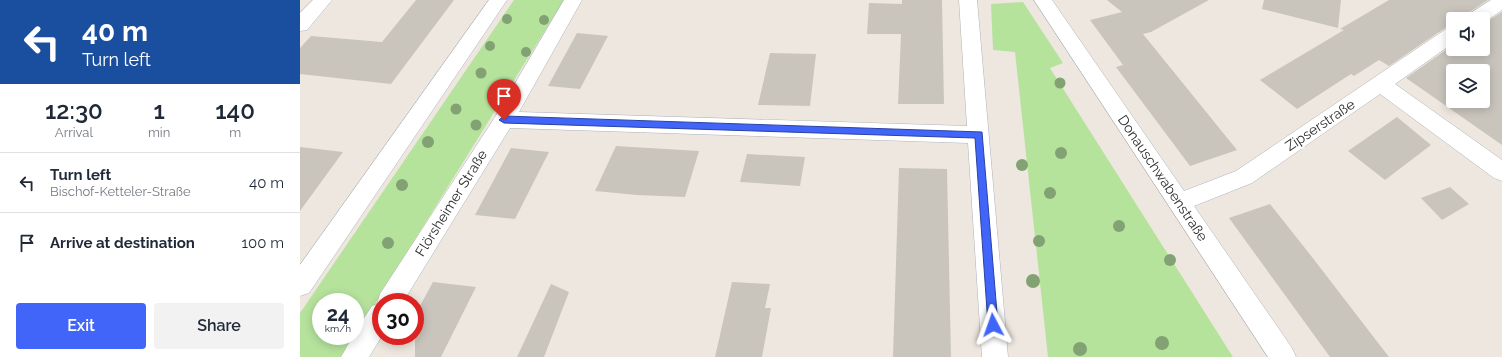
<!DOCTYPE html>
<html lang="en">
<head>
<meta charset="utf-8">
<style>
  :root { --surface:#fff; --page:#f2f2f3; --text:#1f2937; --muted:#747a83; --line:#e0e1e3; --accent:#4165f9 }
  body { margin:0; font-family:Raleway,sans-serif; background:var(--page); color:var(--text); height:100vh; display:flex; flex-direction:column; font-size:15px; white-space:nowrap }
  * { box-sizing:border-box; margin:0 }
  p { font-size:13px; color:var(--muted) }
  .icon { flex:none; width:22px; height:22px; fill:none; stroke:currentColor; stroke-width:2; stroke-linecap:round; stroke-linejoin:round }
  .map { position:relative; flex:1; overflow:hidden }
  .sheet { display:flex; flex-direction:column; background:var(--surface); width:300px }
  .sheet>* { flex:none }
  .banner { background:#1a4fa0; color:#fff; overflow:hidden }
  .controls { position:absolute; left:1146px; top:12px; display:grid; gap:8px }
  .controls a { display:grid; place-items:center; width:44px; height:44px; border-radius:4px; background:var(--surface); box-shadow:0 2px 10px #0003; font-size:20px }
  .speed { position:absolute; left:12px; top:293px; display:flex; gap:8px; font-size:20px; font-weight:700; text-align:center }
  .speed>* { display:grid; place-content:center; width:52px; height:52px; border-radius:50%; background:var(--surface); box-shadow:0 2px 10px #0003; line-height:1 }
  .speed small { font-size:10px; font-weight:400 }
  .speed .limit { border:6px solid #d22; background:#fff; color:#111 }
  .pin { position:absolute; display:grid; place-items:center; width:34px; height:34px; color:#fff; margin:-41px -17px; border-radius:50% 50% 50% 0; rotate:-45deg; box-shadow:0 0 4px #0007 }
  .pin .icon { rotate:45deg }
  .me { position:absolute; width:44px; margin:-22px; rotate:356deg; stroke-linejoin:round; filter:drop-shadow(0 0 3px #0008) }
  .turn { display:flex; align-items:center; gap:14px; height:84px; padding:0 16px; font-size:18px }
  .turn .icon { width:52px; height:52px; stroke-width:2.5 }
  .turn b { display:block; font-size:28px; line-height:34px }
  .eta { display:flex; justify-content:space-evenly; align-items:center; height:68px; text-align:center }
  .eta b { font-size:24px; font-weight:600; line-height:28px }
  .action { display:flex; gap:8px; margin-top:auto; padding:8px 16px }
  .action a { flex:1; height:46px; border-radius:4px; background:var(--accent); color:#fff; font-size:16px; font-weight:600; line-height:46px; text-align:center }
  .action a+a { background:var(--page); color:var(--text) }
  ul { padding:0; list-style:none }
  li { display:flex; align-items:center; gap:12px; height:60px; padding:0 16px; border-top:1px solid var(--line) }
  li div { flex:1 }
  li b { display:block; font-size:15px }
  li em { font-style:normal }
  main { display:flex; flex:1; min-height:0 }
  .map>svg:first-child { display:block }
</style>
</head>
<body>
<main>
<section class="sheet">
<div class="banner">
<div class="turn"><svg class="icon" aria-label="left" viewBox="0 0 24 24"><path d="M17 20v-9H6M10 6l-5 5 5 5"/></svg><div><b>40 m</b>Turn left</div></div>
</div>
<div class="eta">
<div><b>12:30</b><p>Arrival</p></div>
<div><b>1</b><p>min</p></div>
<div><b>140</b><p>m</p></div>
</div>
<ul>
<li><svg class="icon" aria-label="left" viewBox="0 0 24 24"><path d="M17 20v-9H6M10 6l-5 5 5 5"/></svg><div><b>Turn left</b><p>Bischof-Ketteler-Straße</p></div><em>40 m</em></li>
<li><svg class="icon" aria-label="arrive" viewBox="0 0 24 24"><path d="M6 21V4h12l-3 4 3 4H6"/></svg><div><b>Arrive at destination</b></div><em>100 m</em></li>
</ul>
<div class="action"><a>Exit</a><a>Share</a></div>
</section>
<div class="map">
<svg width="1202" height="357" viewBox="0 0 1202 357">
  <rect width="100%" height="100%" fill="#eee7df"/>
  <path fill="#b5e39c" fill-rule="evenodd" d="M214,0H264L42,357H0V313ZM21,302H55V336H21Z
    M723,2L763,63L750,68L933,357H748L715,52L693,50L691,4Z"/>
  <path fill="#c9c5bd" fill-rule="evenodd" d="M116,0H154L91,84L0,74V48L11,36L82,42Z
    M602,0H642L644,104H598L601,34H567L569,3L602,4Z
    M807,0H909L851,32L843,34L937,150L890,166L816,67L823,65L790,20L822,12Z
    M964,0H1041L1038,28L962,9Z
    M1089,0H1188L1168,13L1166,19H1153V26L1145,28L1089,66L1079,60L1054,76L1051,74L997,109L960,80L1044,30L1040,29Z
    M1202,12V145L1106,78L1153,45V49H1183V24ZM1153,71H1183V101H1153Z
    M277,33L308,36L280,89L248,86Z
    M470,53L516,54L510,106L458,105Z
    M1097,117L1131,145L1085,180L1048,151Z
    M316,146L399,151L385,197L337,195L295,191Z
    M0,147L43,152L0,211Z
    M211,148L249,152L215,219L175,215Z
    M447,154L505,157L500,186L440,182Z
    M599,168L647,169L651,357H593Z
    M1150,187L1169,204L1142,220L1121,198Z
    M970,204L1012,257L1089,357H1030L929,218Z
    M133,282L176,287L141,357H115V315Z
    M432,282L470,284L465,308H471L462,357H415Z
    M251,284L269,292L244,357H217Z"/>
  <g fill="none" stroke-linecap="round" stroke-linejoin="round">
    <g stroke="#afb2bc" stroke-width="1">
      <path id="street" d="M13,0H32L7,30L0,31V13Z
        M189,0H207L9,293L0,296V265Z
        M264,0H282L219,112L667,126L659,0H677L708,357H682L668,143L210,128L103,302H81L82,336L69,357H41L53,336H55V332L72,306L77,304L80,294L197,114Z
        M734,0H752L884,191L936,171L1146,29L1153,27V43L1095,84L1202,160V181L1194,178L1080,94L952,183L894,206L992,348L996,357H968Z
        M1191,0H1202V10L1183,23V19H1167L1169,14Z"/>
    </g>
    <use href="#street" fill="#fff" fill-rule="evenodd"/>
  </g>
  <g fill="#83a273">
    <circle cx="207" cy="19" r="5"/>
    <circle cx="244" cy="20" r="5"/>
    <circle cx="190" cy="46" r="5"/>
    <circle cx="226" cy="52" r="5"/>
    <circle cx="181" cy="73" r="5.5"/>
    <circle cx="760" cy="83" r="5.5"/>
    <circle cx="205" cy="91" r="5.5"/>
    <circle cx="156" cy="109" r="5.5"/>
    <circle cx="176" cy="125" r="5.5"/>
    <circle cx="128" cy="142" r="6"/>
    <circle cx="761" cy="153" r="6"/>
    <circle cx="722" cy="165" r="6"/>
    <circle cx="102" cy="185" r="6"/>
    <circle cx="750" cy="193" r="6"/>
    <circle cx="819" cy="226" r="6"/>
    <circle cx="739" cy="241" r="6"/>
    <circle cx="88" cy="243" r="6"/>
    <circle cx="870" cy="260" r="6"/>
    <circle cx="733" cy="281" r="7"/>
    <circle cx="862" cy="343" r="7"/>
    <circle cx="780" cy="349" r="7"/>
  </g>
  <path fill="#4165f9" stroke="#2a42a2" d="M204,116L682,132L698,325L697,329L693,330L689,329L688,325L675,138L204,123L199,120Z"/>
  <g text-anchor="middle" stroke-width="4" stroke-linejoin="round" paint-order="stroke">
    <g font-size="14" fill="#2c2c2c" stroke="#fff">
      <text transform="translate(1020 125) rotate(-34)" y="5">Zipserstraße</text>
      <text transform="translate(863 178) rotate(56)" y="5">Donauschwabenstraße</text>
      <text transform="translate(151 203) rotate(-58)" y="5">Flörsheimer Straße</text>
    </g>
  </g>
</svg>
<div class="controls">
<a><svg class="icon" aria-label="sound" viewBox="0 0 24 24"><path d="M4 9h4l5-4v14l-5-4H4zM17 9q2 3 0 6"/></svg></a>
<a><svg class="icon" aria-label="layers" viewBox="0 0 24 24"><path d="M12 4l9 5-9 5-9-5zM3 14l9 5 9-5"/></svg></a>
</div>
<div class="speed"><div>24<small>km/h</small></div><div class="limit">30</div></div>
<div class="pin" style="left:204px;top:120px;background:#d93025"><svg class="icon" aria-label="arrive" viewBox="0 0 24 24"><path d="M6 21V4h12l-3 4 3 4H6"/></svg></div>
<svg class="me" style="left:693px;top:325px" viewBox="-20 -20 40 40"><path d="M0-17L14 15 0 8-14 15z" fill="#4165f9" stroke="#fff" stroke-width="4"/></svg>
</div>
</main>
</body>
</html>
